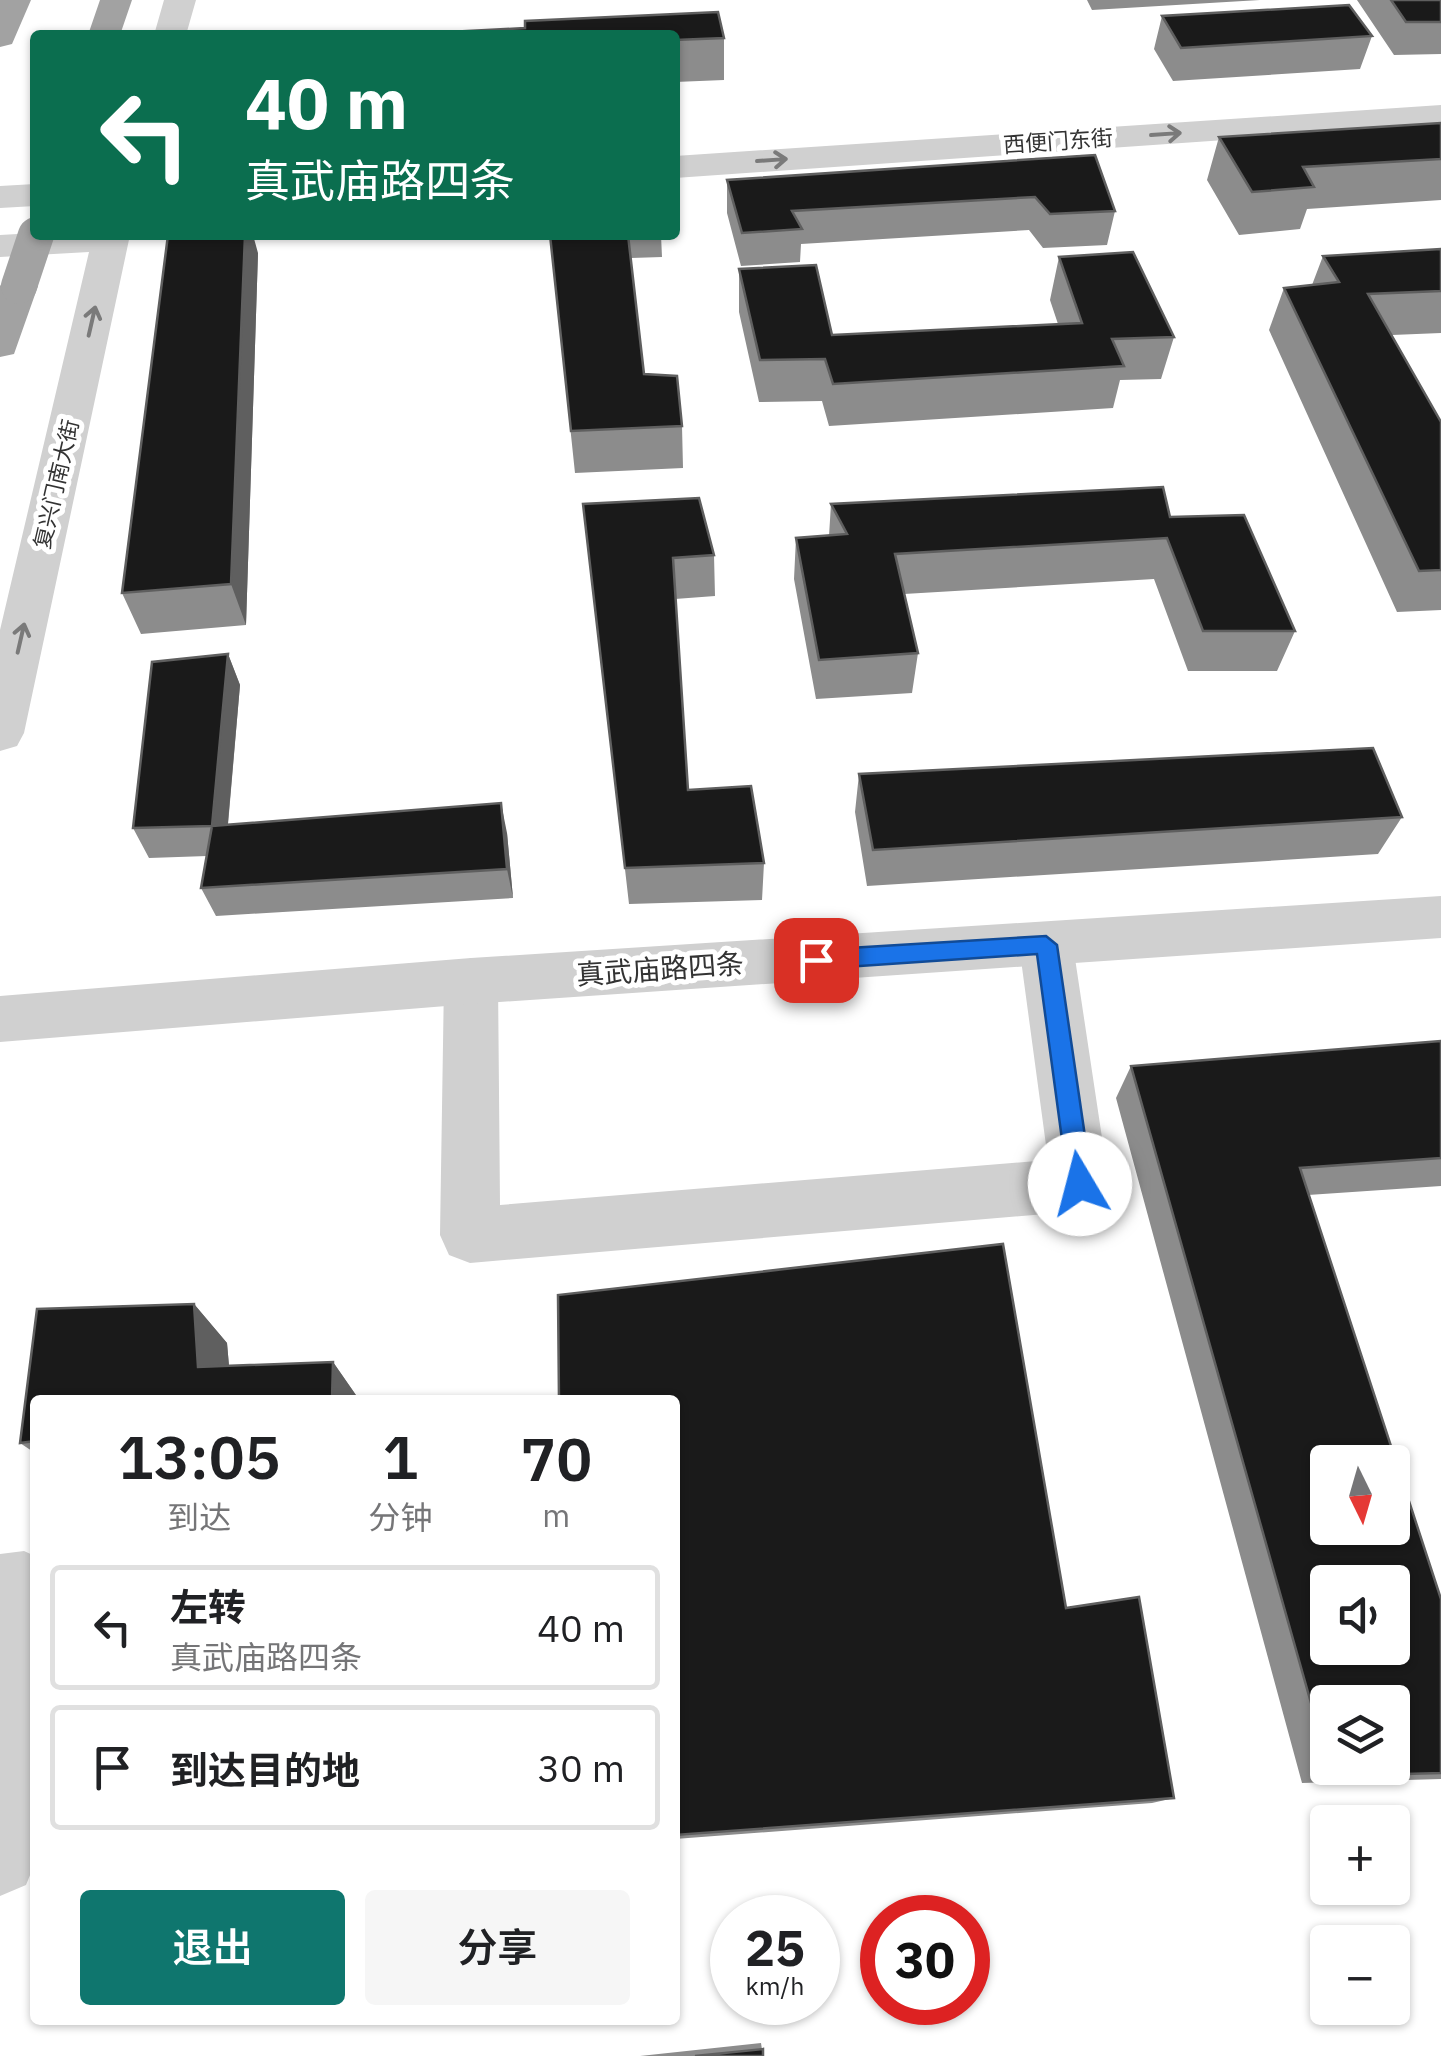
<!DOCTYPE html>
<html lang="zh">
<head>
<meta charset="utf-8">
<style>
  :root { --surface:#fff; --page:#f6f6f6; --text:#202124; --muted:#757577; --line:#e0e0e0; --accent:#0f766e }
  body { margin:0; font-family:"IBM Plex Sans","Noto Sans SC",sans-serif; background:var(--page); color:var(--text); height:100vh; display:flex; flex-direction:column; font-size:38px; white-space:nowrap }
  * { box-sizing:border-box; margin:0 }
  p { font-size:32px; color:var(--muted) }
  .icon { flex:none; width:55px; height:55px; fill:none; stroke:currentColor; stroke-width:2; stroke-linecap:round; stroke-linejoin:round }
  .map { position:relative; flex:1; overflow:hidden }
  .drawer { position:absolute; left:30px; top:1395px; width:650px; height:630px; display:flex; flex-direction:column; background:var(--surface); border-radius:10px; box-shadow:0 2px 8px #0004 }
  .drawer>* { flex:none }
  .top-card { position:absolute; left:30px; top:30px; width:650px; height:210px; border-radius:10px; box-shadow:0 2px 8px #0004; background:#0b6e4f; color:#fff; overflow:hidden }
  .needle { width:65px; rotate:175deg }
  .fabs { position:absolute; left:1310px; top:1445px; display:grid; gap:20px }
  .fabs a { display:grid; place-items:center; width:100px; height:100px; border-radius:10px; background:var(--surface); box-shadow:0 2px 8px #0004; font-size:50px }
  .speed { position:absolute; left:710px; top:1895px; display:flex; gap:20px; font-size:50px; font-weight:700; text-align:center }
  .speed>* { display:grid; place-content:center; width:130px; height:130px; border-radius:50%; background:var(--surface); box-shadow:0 2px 8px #0004; line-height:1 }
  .speed small { font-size:25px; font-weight:400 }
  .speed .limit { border:15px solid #d22; background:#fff; color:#111 }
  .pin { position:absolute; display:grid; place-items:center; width:85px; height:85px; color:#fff; margin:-42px; border-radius:20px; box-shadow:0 5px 15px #0006 }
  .me { position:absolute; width:110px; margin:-55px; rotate:352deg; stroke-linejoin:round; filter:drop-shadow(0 0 8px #0008) }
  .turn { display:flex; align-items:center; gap:35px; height:210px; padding:0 50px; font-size:45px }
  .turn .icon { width:130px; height:130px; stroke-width:2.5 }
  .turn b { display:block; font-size:70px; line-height:85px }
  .eta { display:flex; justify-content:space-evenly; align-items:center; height:170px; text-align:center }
  .eta b { font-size:60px; font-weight:600; line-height:70px }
  .primary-button { display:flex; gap:20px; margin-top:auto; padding:20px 50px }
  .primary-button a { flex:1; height:115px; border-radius:10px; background:var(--accent); color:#fff; font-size:40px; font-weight:600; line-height:115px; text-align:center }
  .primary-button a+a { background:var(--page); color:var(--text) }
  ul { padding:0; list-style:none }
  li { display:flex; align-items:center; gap:30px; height:125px; margin:0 20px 15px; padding:0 30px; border:5px solid var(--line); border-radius:10px }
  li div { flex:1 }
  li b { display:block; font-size:38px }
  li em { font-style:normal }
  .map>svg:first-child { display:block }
</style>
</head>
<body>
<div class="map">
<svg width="1441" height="2056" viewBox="0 0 1441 2056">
  <rect width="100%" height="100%" fill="#fff"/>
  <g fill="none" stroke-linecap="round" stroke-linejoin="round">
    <path fill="#d0d0d0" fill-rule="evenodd" d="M1046,923L1065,929L1073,945L1109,1184L1101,1203L1080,1211L470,1263L449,1255L440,1235L444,981L452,965L471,958L490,965L498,981L500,1205L1048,1160L1019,945L1027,929Z
      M24,1551L35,1556V1863L26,1885L0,1896V1554Z"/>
    <path fill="#d0d0d0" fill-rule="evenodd" d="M164,0H196L186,35H154Z
      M1441,105V125L675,178V156Z
      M35,184V206L0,208V186Z
      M35,233L130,235L24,733L17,746L0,751V630L89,252L0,257V235Z
      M1441,896V938L471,1004L0,1042V996L471,958Z"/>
    <path fill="#a2a2a2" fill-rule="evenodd" d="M0,0H31L12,44L0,47Z
      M100,0H132L120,35H88Z
      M19,274L33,278L38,286L14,354L0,357V286L5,278Z"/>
    <path stroke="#a2a2a2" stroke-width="36" d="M19,286L36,235"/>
  </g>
  <path fill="#8c8c8c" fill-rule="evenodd" d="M1087,0H1260L1092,10Z
    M1357,0H1441V54L1394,55Z
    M1162,16L1372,36L1360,69L1173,81L1154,49Z
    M675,35L724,38V80L675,82Z
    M1441,123V200L1307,209L1300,229L1239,235L1207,180L1219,137Z
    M1095,155L1115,211L1107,245L1043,248L1029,230L801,244L800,262L741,266L727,213V180Z
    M550,235H661L662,257L631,258L644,374L682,426L683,468L575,473Z
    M1441,249V333L1392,335L1441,422V610L1397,612L1269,330L1284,288L1312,285L1323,256Z
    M258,253L246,625L141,634L122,593Z
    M1059,257L1174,337L1161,379L1120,380L1113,408L829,426L822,401L759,402L739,312V269L832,335L1058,324L1050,300Z
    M583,504L714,555L715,596L675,599L688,790L764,863L762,900L629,904Z
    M831,504L1170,517L1295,631L1277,671H1188L1154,579L904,594L918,653L912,693L816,699L794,579L796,538L829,536Z
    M228,654L240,685L228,825L507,833L513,898L216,916L201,888L207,856L149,858L133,828Z
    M859,774L1402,817L1378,854L867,886L855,812Z
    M1441,1041V1186L1308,1195L1441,1599V1779L1302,1783L1116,1098L1131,1066ZM1328,1702L1392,1768H1328Z
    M194,1304L227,1343L229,1366L333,1362L358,1398V1400H35V1453L20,1443L37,1309Z
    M675,1400L1066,1608L1174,1798L1152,1803L675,1839Z
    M761,2043L763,2056H640Z"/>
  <path fill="#5f5f5f" d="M245,235H253L258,253L246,625L231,584Z
    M228,654L240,685L225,856L212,826Z
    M501,803L507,833L513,898L507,869Z
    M194,1304L227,1343L232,1400L198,1367Z
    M333,1362L358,1398V1400H332Z"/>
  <path fill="#1a1a1a" stroke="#5f5f5f" stroke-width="2.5" fill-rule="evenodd" d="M1391,0H1441V22H1406Z
    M1349,5L1372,36L1181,48L1162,16Z
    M718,12L724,38L675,40V35H391L525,28V21Z
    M1441,123V159L1303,167L1314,187L1252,192L1219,137Z
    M1095,155L1115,211L1050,214L1035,197L792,211L802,229L742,233L727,180Z
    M168,235H245L231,584L122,593Z
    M550,235H628L644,374L677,376L682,426L571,431Z
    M1441,249V291L1368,294L1441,422V570L1419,571L1284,288L1339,282L1323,256Z
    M1133,252L1174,337L1112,339L1124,366L833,384L825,359L760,360L739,269L816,265L832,335L1082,323L1059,257Z
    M1163,487L1170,517L1244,515L1295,631H1203L1167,538L895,554L918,653L819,660L796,538L847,534L831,504Z
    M699,498L714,555L673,558L688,790L751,786L764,863L625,868L583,504Z
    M228,654L212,826L133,828L152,662Z
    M1373,748L1402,817L873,850L859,774Z
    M501,803L507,869L201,888L212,826Z
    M1441,1041V1158L1300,1168L1441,1599V1773L1331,1776L1329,1768H1392V1702H1328V1763L1131,1066ZM1328,1462H1392V1528H1328ZM1328,1582H1392V1648H1328Z
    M1003,1244L1066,1608L1139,1597L1174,1798L675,1835V1400H559L558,1295Z
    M194,1304L198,1367L333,1362L332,1400H35V1441L20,1443L37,1309Z
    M763,2049V2056H695Z"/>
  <defs><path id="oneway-shaft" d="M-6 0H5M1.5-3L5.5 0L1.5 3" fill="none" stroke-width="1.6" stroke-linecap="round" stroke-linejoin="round" transform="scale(2.5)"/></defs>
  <g stroke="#7a7a7a">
    <use href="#oneway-shaft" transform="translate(1166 134) rotate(-4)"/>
    <use href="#oneway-shaft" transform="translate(772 160) rotate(-4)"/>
    <use href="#oneway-shaft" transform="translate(92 321) rotate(-77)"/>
    <use href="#oneway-shaft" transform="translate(21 638) rotate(-77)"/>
  </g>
  <path fill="#1a73e8" stroke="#114b97" stroke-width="2.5" d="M1046,936L1057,945L1092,1184L1089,1192L1080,1195L1071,1192L1068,1184L1037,954L816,969L805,960L816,950Z"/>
  <g text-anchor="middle" stroke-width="10" stroke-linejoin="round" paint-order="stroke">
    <g font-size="22" fill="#333" stroke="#fff">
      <text transform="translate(1058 141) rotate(-4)" y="8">西便门东街</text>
      <text transform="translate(56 484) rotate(-77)" y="8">复兴门南大街</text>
    </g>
    <g font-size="28" fill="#333" stroke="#fff">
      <text transform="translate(660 969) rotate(-4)" y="10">真武庙路四条</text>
    </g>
  </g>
</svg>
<div class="fabs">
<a><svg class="needle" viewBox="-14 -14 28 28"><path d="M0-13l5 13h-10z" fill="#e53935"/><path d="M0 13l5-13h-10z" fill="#757577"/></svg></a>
<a><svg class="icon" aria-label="sound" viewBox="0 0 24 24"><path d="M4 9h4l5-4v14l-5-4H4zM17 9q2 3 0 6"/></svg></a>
<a><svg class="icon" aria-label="layers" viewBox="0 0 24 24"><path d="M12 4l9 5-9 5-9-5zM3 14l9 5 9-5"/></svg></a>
<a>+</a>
<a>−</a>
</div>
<div class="speed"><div>25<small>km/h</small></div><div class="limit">30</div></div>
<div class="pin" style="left:816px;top:960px;background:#d93025"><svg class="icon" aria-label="arrive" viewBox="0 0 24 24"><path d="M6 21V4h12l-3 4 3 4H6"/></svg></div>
<svg class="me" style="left:1080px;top:1184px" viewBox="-20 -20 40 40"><circle r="19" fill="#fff"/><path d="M0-13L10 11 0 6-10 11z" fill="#1a73e8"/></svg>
<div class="top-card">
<div class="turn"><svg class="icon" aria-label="left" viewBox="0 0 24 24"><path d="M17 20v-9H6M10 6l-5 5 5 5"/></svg><div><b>40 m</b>真武庙路四条</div></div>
</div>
<section class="drawer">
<div class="eta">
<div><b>13:05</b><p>到达</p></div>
<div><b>1</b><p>分钟</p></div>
<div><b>70</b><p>m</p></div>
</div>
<ul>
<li><svg class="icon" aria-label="left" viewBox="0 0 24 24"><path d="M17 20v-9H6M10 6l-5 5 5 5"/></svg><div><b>左转</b><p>真武庙路四条</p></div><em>40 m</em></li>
<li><svg class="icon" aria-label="arrive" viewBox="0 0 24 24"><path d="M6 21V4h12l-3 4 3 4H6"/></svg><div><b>到达目的地</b></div><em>30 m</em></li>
</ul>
<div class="primary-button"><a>退出</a><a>分享</a></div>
</section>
</div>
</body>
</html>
